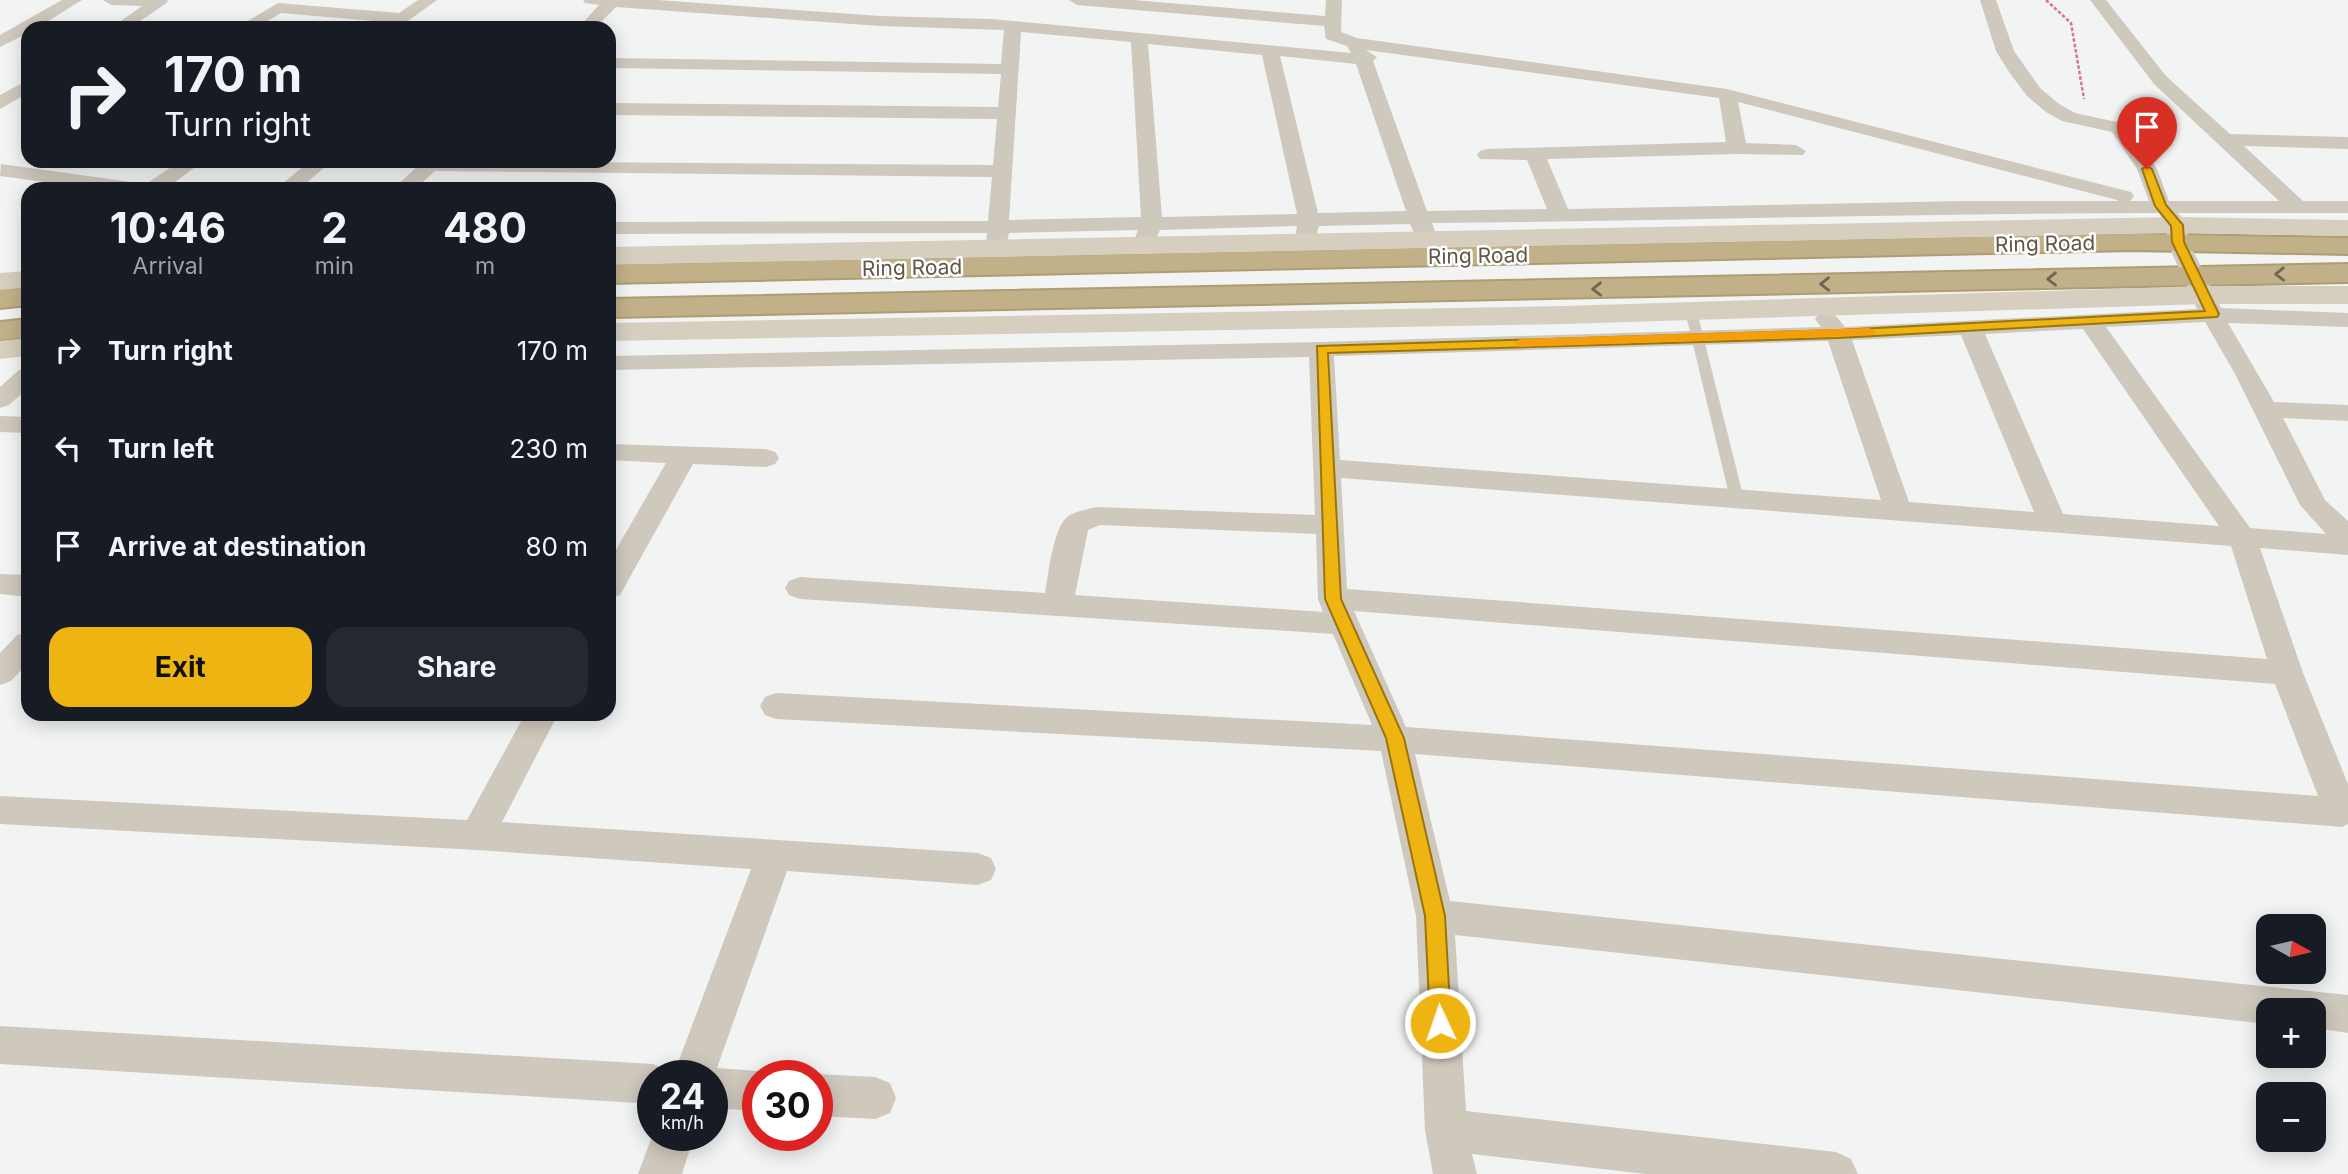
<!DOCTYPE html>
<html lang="en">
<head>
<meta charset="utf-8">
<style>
  :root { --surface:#171b24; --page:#242831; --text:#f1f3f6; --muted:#9ea1a6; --accent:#eeb412 }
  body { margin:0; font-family:Inter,sans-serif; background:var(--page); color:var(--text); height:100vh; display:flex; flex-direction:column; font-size:26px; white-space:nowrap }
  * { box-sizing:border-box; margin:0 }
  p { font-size:23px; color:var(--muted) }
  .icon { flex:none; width:38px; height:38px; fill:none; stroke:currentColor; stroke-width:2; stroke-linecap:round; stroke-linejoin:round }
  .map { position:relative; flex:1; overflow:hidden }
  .side { position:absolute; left:21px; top:182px; width:595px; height:539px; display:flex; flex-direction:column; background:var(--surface); border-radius:21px; box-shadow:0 4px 18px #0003 }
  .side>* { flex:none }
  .hud { position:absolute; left:21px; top:21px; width:595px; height:147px; border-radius:21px; box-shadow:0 4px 18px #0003; background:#171b24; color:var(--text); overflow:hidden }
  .needle { width:46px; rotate:98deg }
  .controls { position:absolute; left:2256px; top:914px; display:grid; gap:14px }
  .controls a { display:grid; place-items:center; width:70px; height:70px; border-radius:14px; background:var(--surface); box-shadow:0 4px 18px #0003; font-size:35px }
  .speed { position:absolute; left:637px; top:1060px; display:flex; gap:14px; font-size:35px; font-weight:700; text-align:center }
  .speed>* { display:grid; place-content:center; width:91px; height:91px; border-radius:50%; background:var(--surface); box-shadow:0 4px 18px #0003; line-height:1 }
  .speed small { font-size:18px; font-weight:400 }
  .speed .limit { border:10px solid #d22; background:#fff; color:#111 }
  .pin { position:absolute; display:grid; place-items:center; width:60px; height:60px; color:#fff; margin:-72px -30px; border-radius:50% 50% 50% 0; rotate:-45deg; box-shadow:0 0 7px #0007 }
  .pin .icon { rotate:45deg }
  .me { position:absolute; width:77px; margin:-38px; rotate:357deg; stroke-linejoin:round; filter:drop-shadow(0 0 5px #0008) }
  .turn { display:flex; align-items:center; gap:24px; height:147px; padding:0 28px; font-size:32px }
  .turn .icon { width:91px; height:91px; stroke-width:2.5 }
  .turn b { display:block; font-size:49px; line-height:60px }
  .eta { display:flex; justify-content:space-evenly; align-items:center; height:119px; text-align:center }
  .eta b { font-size:42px; font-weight:700; line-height:49px }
  .primary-button { display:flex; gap:14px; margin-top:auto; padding:14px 28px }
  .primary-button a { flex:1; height:80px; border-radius:21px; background:var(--accent); color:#111; font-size:28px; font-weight:700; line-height:80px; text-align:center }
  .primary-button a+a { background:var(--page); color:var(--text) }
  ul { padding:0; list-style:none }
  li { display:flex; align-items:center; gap:21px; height:98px; padding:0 28px }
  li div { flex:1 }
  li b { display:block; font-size:26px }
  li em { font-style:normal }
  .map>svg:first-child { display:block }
</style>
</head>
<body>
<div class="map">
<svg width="2348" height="1174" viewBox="0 0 2348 1174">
  <rect width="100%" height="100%" fill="#f2f4f4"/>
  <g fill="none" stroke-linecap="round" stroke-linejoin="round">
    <g stroke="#ae9c73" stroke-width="4">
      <path id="highway" d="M2132,234L2348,238V254L2132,250L609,283V265Z
        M2348,264V282L609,317V299Z
        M28,287V305L0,308V290Z
        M28,319V337L0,340V322Z"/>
    </g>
    <path stroke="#d27694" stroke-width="2.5" stroke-dasharray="3.5 2" stroke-linecap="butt" d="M2046,0L2071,23L2084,99"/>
    <path fill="#cfc8bd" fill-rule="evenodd" d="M1691,307L1697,311L1744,499L1737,504L1730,499L1685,311Z"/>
    <path fill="#cfc8bd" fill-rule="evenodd" d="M62,0H82L37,28H28V33L0,47V35Z
      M103,0H167L168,2L130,28H111L142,6L111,5Z
      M418,0H437L398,28H379L385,22L281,13L256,28H236L278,3L399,13Z
      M583,0H658L880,16L991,19L1351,53L1347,46L1326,39L1324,26L1077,5L1069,0H1133L1325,16L1326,0H1342L1341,32L1357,38L1727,89L2131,192L2134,196L2130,201H2149L2137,169L2112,132L2062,121L2046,112L2027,96L2009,72L1996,51L1980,0H1996L2014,51L2040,88L2059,104L2075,113L2126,124L2157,169L2169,201H2279L2154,84L2090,0H2106L2166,76L2230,134L2348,137V149L2244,146L2303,201H2348V213H2178L2188,225L2189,242L2221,308L2348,313V327L2228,323L2274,402L2348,405V421L2283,418L2325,500L2348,521V555L2260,548L2303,673L2348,784V824L2342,827L1415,754L1450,901L2348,995V1033L2314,1028V1010H2268V1024L1455,935L1466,1111L1836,1152L1851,1159L1858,1174H1646L1472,1154L1477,1174H1433L1425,1130L1416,916L1381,751L776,719L765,715L760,706L765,697L776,693L1372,725L1333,634L800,599L789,595L785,588L789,581L800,577L1045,593C1048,576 1053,530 1066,518C1072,512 1088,509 1097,507L1315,515L1309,357L609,370V356L1321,342L1821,327L1815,319L1819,314C1833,311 1837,316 1845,327L2197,309L2167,242L2166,226L2159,213C1916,213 1674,221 1432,223L1435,232L1432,237H1416L1410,224L1319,226L1314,243H1298L1295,238L1297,226L1160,230L1152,248H1136L1133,243L1138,230L1009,233L1005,251H989L986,246L987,233L609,234V222L988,221L992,177L435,171L415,189H393L423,161L993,165L997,119L609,115V103L998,107L1001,74L609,68V58L1001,64L1004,30L880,26L616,7L595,28H578L599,5L585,3ZM1021,32L1131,42L1141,217L1009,220ZM1148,44L1262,55L1297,214L1162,217ZM1366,50L1719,98L1726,142L1487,149L1480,151L1477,155L1480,159L1527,160L1547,209L1427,211L1373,61L1377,57ZM1280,56L1356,64L1406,211L1318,213ZM1738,102L2117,200L2118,201H1964L1568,209L1547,159L1737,154L1803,155L1806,151L1796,145L1746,143ZM2205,322L2234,372L2300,505L2326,534L2250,528L2106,327ZM2083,329L2219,526L2063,514L1985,334ZM1961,335L2034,512L1909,502L1852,340ZM1828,341L1881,500L1340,460L1334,356ZM1341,478L2231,546L2267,659L1347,589ZM1100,525L1316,534L1318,599L1323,612L1075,595L1088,530ZM1354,611L2275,684L2318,796L1406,727Z
      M28,80V93L0,109V95Z
      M180,161H203L166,189H96L0,176L1,164L146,184Z
      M310,161H332L299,189H276Z
      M28,368V388L9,405L0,408V387L19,370Z
      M0,416L28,417V433L0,432Z
      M609,444L766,449L775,452L779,458L775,464L766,467L693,464L620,595L609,599V562L666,463L609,460Z
      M0,574L28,575V597L0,594Z
      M28,632V663L11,681L0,685V653L17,635Z
      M525,714H558L502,822L978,853L991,858L996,869L991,880L978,885L787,871L717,1068L758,1071L772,1076H758V1111L712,1108V1076H673L751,869L477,850L0,824V796L467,820Z
      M0,1026L653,1064L668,1070L670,1076H653V1104L0,1064Z
      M817,1074L875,1077L890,1083L896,1098L890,1113L875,1119L817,1116V1076H813Z
      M653,1134V1136H694L682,1174H638Z"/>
    <path fill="#d6cfbf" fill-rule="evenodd" d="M2177,217L2348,220V236L2177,233L609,265V247Z
      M28,271V289L0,291V273Z
      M2204,286H2348V304H2204L1565,324L609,341V323L1565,306Z
      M28,338V356L0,359V341Z"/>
    <use href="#highway" fill="#c2b088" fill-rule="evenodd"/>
  </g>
  <defs><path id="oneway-chevron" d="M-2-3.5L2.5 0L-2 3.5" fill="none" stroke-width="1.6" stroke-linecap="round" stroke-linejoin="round" transform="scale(1.75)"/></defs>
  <g stroke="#706552">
    <use href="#oneway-chevron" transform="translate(2280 274) rotate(179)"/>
    <use href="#oneway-chevron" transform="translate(2052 279) rotate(179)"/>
    <use href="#oneway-chevron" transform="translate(1825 284) rotate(179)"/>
    <use href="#oneway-chevron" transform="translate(1597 289) rotate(179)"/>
  </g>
  <path fill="#eeb412" stroke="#9b750c" stroke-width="2" d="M2147,166L2152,169L2166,205L2183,225L2184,242L2219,314L2217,317L1838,338L1328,353L1341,599L1404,738L1445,916L1451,1023L1448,1030L1440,1033L1433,1030L1430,1023L1425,916L1386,738L1325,599L1317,346L1838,330L2205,311L2172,242L2171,226L2155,206L2142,169Z"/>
  <path fill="#f59e0b" d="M1869,328L1876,332L1874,335L1520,347L1514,343L1520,339Z"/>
  <g text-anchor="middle" stroke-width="5" stroke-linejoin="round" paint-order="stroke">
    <g font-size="21" fill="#615849" stroke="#fff">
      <text transform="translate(2045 244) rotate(-1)" y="7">Ring Road</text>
      <text transform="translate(1478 256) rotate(-1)" y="7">Ring Road</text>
      <text transform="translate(912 268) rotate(-1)" y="7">Ring Road</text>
    </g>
  </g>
</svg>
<div class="controls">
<a><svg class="needle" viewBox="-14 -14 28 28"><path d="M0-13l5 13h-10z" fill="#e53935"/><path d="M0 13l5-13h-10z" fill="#9ea1a6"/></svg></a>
<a>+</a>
<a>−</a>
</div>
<div class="speed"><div>24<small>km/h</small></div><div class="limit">30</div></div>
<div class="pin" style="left:2147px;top:169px;background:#d93025"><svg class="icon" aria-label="arrive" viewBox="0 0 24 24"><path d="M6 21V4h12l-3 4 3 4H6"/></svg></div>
<svg class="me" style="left:1440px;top:1023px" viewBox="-20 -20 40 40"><circle r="17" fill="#eeb412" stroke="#fff" stroke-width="3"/><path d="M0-11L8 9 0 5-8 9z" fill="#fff"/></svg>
<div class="hud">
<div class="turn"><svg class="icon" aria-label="right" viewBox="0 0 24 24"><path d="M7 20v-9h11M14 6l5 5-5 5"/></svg><div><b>170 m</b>Turn right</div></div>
</div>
<section class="side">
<div class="eta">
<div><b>10:46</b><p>Arrival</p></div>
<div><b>2</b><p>min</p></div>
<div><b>480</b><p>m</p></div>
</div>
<ul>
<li><svg class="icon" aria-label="right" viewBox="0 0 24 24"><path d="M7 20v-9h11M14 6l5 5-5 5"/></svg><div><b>Turn right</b></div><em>170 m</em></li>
<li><svg class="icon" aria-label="left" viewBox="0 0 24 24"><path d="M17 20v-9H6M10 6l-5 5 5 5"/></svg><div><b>Turn left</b></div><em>230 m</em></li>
<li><svg class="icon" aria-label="arrive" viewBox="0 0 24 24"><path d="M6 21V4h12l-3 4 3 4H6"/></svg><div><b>Arrive at destination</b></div><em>80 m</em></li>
</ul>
<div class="primary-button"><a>Exit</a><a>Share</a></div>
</section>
</div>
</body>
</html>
